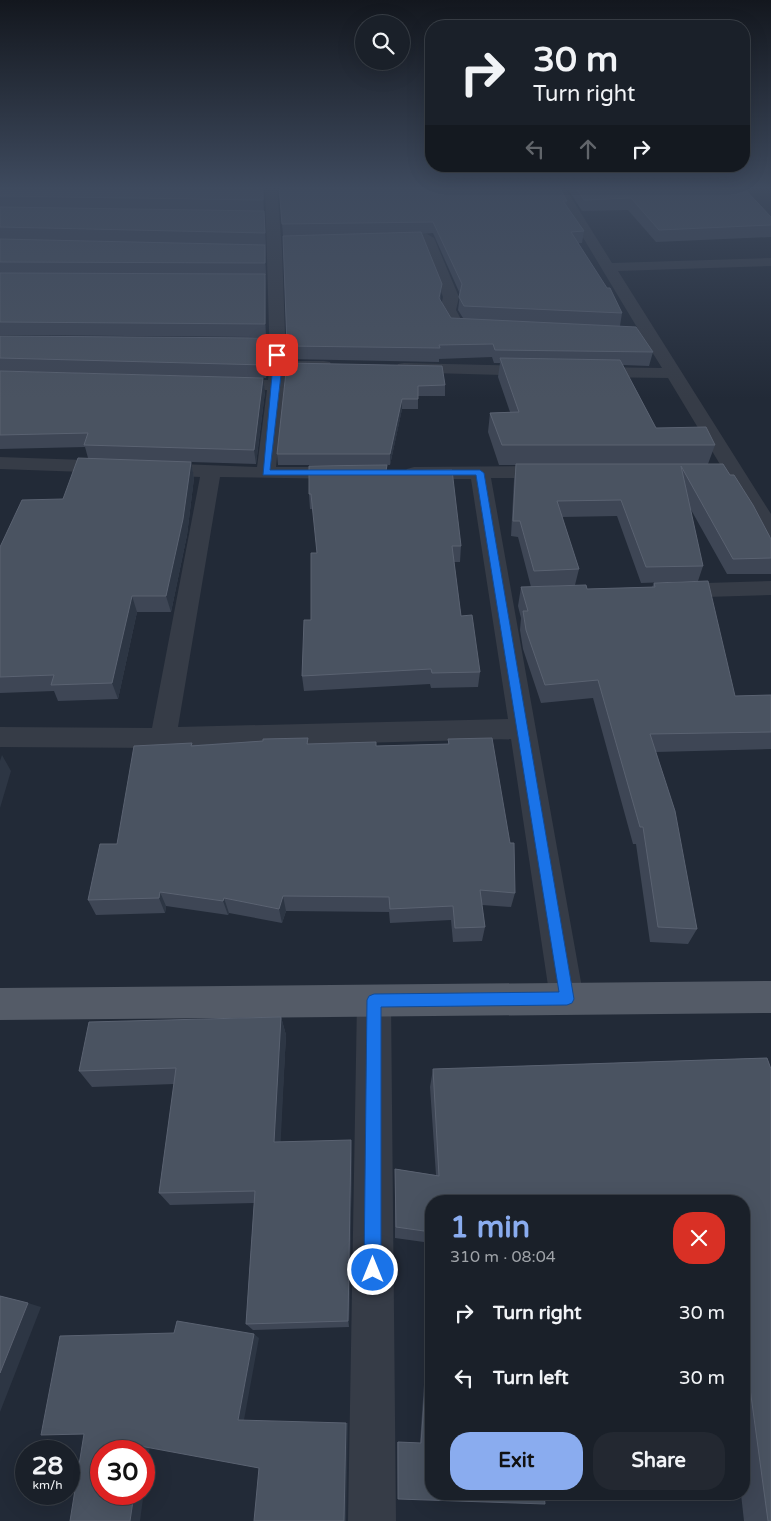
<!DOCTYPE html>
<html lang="en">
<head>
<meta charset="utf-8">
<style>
  :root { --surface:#1a2029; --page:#232831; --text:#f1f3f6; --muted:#9fa3a8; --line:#383e46; --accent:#8aacef }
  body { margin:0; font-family:"Varela Round",sans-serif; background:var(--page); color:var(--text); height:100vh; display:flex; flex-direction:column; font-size:19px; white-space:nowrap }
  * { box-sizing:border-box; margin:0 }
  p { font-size:16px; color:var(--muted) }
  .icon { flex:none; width:28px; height:28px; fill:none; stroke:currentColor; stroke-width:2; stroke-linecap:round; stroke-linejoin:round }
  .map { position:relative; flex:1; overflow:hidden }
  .drawer { position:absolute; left:425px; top:1195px; width:325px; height:305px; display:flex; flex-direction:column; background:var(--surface); border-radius:20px; box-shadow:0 5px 20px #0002,0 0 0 1px var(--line) }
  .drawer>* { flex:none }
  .banner { position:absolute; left:425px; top:20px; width:325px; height:152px; border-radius:20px; box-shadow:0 5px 20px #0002,0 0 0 1px var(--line); background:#1a2029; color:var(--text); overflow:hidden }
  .tools { position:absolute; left:355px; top:15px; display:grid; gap:10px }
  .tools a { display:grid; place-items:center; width:55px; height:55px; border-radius:50%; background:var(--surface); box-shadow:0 5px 20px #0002,0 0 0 1px var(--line); font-size:25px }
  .speed { position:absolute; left:15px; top:1440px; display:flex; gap:10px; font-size:25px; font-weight:700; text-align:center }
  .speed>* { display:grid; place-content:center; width:65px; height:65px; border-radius:50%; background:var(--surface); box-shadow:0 5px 20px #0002,0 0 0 1px var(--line); line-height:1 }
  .speed small { font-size:12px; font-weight:400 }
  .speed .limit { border:8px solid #d22; background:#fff; color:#111 }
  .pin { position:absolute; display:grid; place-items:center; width:42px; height:42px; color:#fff; margin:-21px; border-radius:10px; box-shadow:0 2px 8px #0006 }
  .me { position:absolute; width:55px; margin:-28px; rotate:0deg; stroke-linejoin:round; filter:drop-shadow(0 0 4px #0008) }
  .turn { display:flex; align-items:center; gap:18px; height:105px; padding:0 25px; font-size:22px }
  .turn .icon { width:65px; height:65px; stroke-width:2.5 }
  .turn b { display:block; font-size:35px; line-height:42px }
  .lanes { display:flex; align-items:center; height:48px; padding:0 25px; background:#0003; justify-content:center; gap:25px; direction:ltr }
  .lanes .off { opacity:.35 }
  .round { display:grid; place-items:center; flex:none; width:52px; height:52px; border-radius:20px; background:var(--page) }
  .headline { display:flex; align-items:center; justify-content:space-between; height:85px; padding:0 25px }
  h1 { font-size:30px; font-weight:800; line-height:38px; color:var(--accent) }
  .button { display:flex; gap:10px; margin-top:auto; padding:10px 25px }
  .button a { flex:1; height:58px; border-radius:20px; background:var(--accent); color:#111; font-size:20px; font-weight:800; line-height:58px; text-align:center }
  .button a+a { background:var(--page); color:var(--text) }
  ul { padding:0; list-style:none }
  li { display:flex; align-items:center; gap:15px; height:65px; padding:0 25px }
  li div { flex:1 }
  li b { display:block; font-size:19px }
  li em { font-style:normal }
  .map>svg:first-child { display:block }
</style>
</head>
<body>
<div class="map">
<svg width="771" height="1521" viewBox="0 0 771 1521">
  <rect width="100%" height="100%" fill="#222a37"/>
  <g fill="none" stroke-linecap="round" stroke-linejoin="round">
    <path fill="#363c47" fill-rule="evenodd" d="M265,186H277L282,251L286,361H324L330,362L332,366L330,370L324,371H286L276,467H346L353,469L356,473L353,477L346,479L220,477L178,727L508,719L471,479H414L407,477L404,473L407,469L414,467L553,466L560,468L563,472L560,476L553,478H491L584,999L579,1010L567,1015L555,1010L550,999L511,739L163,748L0,747V727L152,728L200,477L156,475L149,473L146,469L149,465L156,463L257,467L267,390L226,389L220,388L217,384L220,380L226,379L268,380L270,366Z
      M552,186H564L612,263L771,258V266L618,271L771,514V537L763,536L728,478L684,476L681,472L684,468L721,466L668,378L589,377L583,376L580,372L583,368L589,367L662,368L644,339L604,337L598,335L596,332L598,329H638Z
      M427,234L434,238L459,297L456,310L462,321L490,324L492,327L490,330L484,332L450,329L440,310L443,297L422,242L386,243L379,239L386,235Z
      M404,363L536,366L542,367L545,371L542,375L536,376L398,372L396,368L398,364Z
      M0,457L113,461L120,463L123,467L120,471L113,473L0,469Z
      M771,581V595L672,598L664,596L661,591L664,586L672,584Z
      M374,985L386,989L391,1001L396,1521H348L357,1001L362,989Z"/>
    <path fill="#545b67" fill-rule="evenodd" d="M771,981V1013L0,1020V988Z"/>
  </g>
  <path fill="#3e4655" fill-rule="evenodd" d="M0,186H264V211L266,245H265L266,257V275H265L266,287V337L0,335Z
    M279,186L567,201L566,205L584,231L582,243H578L622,313L620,326L653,352L649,366L623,365L656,428L715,445L708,464H723L771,539V574H727L690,508L703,566L698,581L641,583L617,516L562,517L579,569L575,585L531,587L518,537L511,536L514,480L516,465H499L488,432L490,413L510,412L498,377L500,363H494L492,357L439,359V362L288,359L287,346L283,236ZM433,233L460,294L458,310L463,318H451L440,300L441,297L422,234Z
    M566,186H742L771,217V237L656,242L628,210L582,211Z
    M0,336L265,338L268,366L266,378L0,371Z
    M287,363L445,385V396H418V409H402L390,465H278L277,454Z
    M0,371L265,392L256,464L191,462L194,478L187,535L171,612H137L118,699L58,701L54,691L0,693V547L63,499L88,458L85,447L0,449Z
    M387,471L461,546L460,562H454L461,616L480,672L478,687L431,688L430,684L304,691L302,676L311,620L317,553L313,509H310L309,494Z
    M654,583L735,696L771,695V749L656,752L697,929L688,944L650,942L636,844H633L593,698L541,703L523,649L520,630L521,618L518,606L521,587L587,589L652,587Z
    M308,738V744L376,746L448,744V739L515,893L511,907L482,905L485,927L482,941L453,942L451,920L390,923L389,912L286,911L282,923L229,913L228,915L166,906L165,913L96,915L88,900L117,844L192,745Z
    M281,1017L286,1035L280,1142L352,1153L349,1327L253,1330L246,1324L254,1203L170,1205L159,1193L174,1084L92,1087L79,1071Z
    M767,1058L771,1521H744L741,1494H744V1201H431V1243L395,1238V1169L436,1175L430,1087L433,1069Z
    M430,1322L431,1494L398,1499L397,1442L420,1443L428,1326Z"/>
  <path fill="#2d3644" d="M263,186H264V211L263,200Z
    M264,211L265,223L266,245L265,233Z
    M265,245L266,257V275L265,263Z
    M265,274L266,287V337L265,324Z
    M442,284L441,297L438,311L439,298Z
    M267,353L268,366L266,378L265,365Z
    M263,378L265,392L256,464L254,450Z
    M402,399V409L390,465V454Z
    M191,462L194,478L187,535L171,612L166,596Z
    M132,596L137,612L118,699L112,683Z
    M2,755L11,771L0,808V761Z
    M160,892L166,906L165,913L159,898Z
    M283,896L286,911L282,923L279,909Z
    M224,898L229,913L228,915L223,901Z
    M281,1017L286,1035L280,1155L274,1142Z
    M351,1140L352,1153L349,1327L348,1321Z
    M28,1303L41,1307L0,1412V1373Z
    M254,1334L259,1338L244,1420H238Z
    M346,1423H348L346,1521H344Z
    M140,1446H150L140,1521H130L134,1494H144V1451H140Z"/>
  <path fill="#4a5361" stroke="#5a6271" d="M0,186H263V200L0,196Z
    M279,186H559L567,201H563L584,231L571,232L607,288H610L622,313L464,306L459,297L462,284L433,222L282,224Z
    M575,186H742L771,217V225L659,230L631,198L584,200Z
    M0,207L264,211L265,233L0,227Z
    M421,232L442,284L439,298L451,318L636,327L653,352L495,350L493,344L439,345L440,348L287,346L283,236Z
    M0,239L265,245V263L0,262Z
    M0,273L265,274V324L0,322Z
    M0,336L265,338L267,353L265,365L0,358Z
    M500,358L620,360L656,428L706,427L715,445H502L490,413L519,412Z
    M287,363L442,366L445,385L418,386V399H402L390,454H277Z
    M0,371L263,378L254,450L84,445L88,433L0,435Z
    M78,458L191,462L183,519L166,596H132L112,683L51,685L54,675L0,677V547L22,500L63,499Z
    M516,464H723L730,475H734L753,505L771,539V558L733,559L681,466L703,566L646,567L621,500L557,501L579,569L534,571L520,521H513Z
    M387,465L386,471L452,470L461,546H452L461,616L472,615L480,672L432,673L431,669L302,676L304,620H311V553H317L311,494H309V466Z
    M708,581L735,696L771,695V732L650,734L675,811L697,929L658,927L643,827H640L598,680L545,685L526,630L523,611H528L521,587L586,585L587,589L655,587L654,583Z
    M308,738L307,744L376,742V746L449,744L448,739L492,738L510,843H514L515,893L480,890L485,927L455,928L453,906L390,909L389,897L283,896L279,909L224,898L223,901L160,892L159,898L88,900L100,844H117L134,746L192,743L191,746L263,741V739Z
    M281,1017L274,1142L351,1140L348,1321L246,1324L255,1191L159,1193L176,1068L79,1071L89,1022Z
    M767,1058L771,1069V1521H768L744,1344V1201H431V1232L396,1227L395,1169L439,1176L433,1069Z
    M0,1296L28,1303L0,1373Z
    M177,1321L254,1334L238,1420L346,1423L344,1521H254L259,1468L140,1446V1451H101V1494H134L130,1521H70L84,1434L41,1435L60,1336L174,1333Z
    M430,1322H431V1494H544L545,1504L398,1499V1442L421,1443Z"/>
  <linearGradient id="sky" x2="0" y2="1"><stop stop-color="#13171e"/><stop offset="0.47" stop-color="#3e4a5e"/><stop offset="1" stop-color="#3e4a5e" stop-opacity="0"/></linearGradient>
  <rect width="771" height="399" fill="url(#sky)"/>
  <path fill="#1a73e8" stroke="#114b97" d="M274,353L280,355L282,366L270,470H480L484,473L574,999L572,1003L567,1005L381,1007V1270L379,1276L373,1279L367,1276L364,1270L367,1000L369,996L374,994L559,992L476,475H263Z"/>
</svg>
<div class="tools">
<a><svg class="icon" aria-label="search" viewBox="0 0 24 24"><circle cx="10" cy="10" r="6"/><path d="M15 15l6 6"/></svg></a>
</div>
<div class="speed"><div>28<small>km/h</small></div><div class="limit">30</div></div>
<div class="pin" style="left:277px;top:355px;background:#d93025"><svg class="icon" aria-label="arrive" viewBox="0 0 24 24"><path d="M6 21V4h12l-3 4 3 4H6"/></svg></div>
<svg class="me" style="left:373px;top:1270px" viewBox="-20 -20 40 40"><circle r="17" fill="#1a73e8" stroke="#fff" stroke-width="3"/><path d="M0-11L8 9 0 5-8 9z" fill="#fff"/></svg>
<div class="banner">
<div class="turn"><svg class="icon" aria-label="right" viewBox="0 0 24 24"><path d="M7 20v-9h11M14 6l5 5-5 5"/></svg><div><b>30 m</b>Turn right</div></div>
<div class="lanes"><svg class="icon off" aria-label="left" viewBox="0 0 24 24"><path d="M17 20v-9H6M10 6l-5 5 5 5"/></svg><svg class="icon off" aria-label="ahead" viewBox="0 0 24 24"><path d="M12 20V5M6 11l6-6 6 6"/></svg><svg class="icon" aria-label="right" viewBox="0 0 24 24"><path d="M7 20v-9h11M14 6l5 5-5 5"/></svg></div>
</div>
<section class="drawer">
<div class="headline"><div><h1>1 min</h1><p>310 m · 08:04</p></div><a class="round" style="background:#d93025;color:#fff"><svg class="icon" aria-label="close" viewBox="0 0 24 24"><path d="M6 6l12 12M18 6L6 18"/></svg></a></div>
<ul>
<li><svg class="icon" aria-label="right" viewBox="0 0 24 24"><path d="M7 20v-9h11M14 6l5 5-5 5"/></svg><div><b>Turn right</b></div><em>30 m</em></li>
<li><svg class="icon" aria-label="left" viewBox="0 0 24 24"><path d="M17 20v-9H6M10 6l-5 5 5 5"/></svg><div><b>Turn left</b></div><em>30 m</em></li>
</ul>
<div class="button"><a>Exit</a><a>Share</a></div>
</section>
</div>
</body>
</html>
